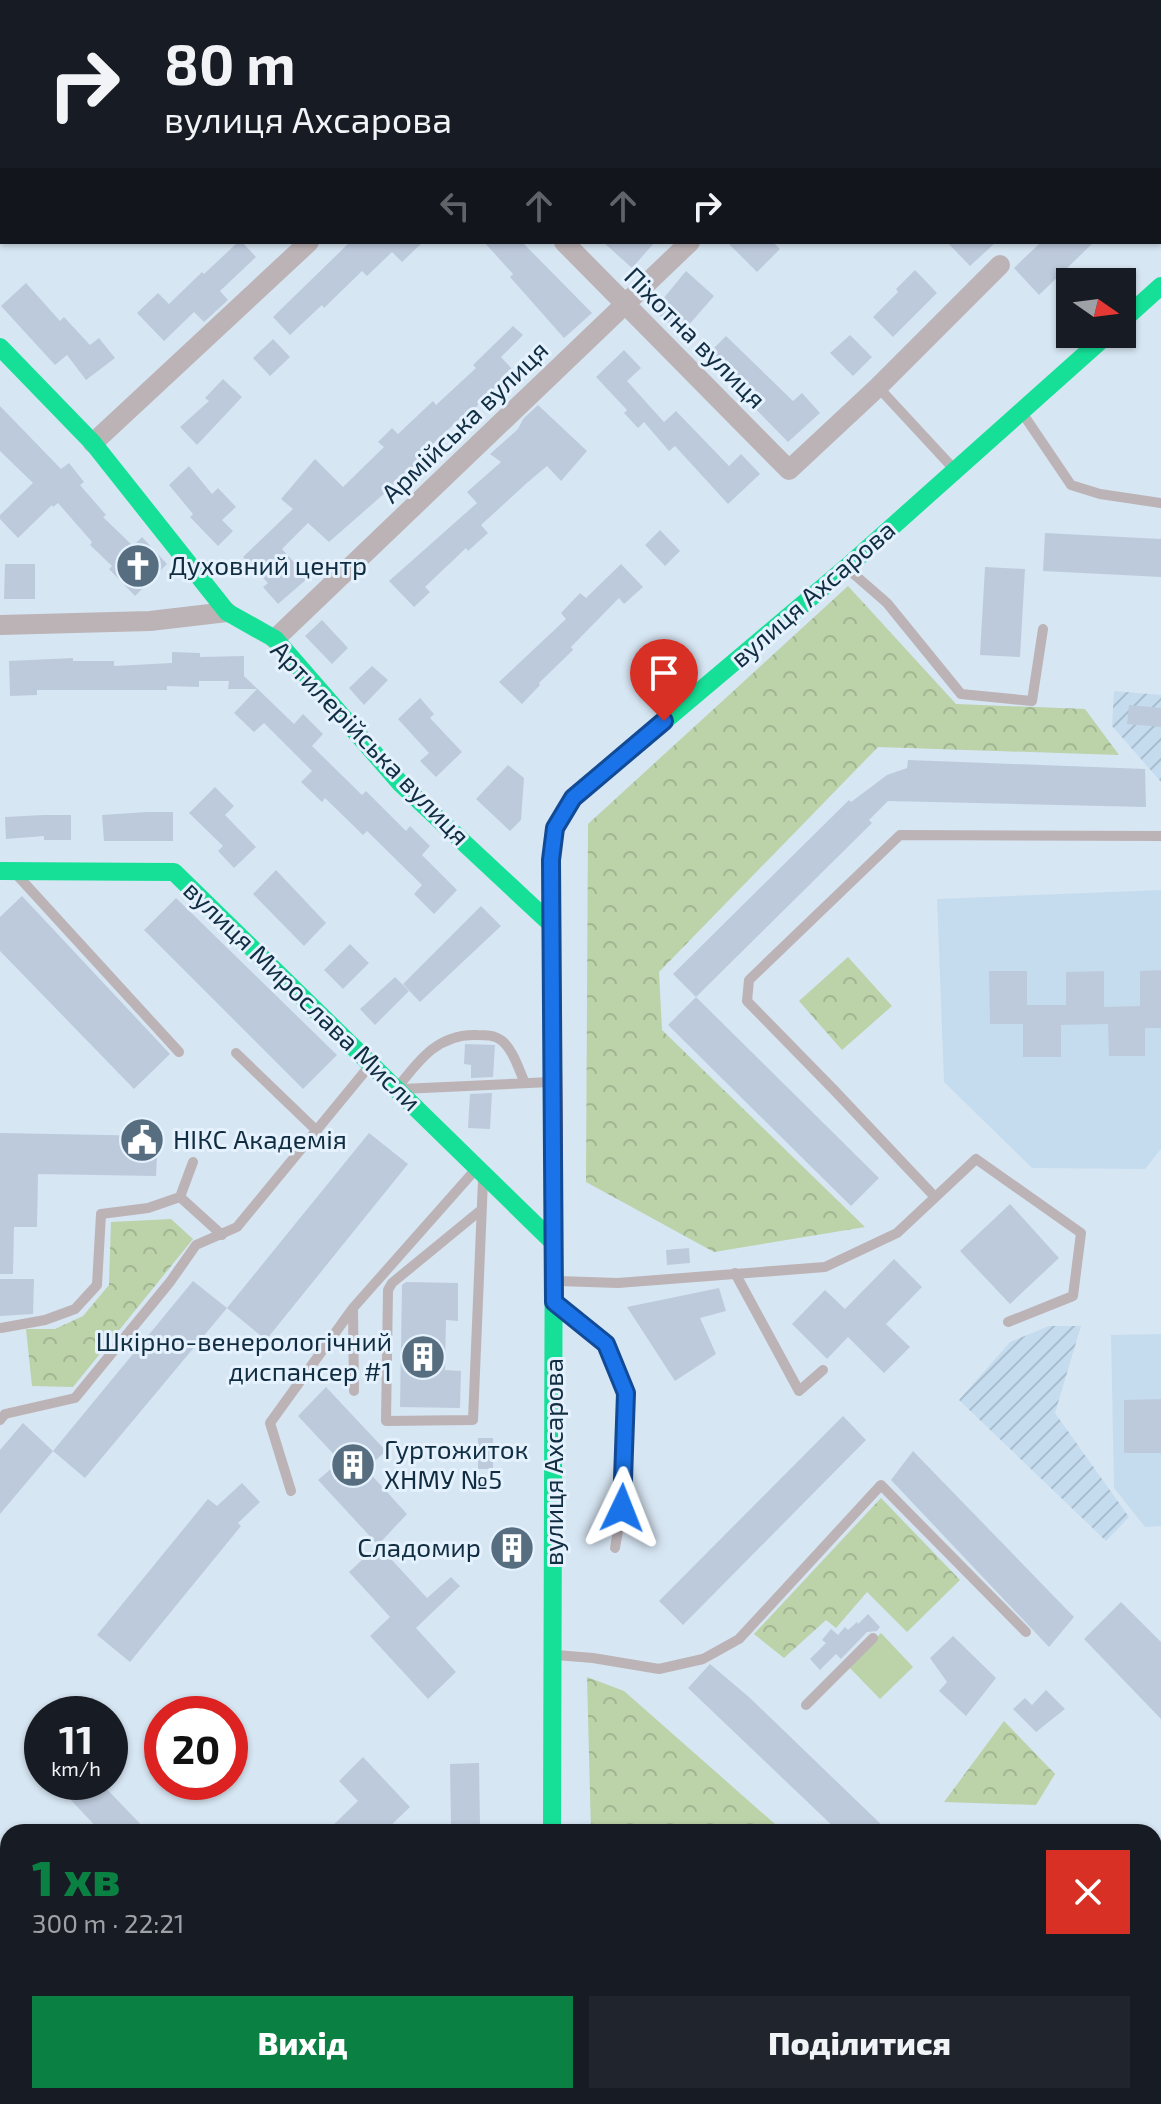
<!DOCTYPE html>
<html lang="uk">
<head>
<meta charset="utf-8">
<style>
  :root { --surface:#171b24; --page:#20242c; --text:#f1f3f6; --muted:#9ea1a6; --accent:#0b8043 }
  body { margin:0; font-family:"Exo 2",sans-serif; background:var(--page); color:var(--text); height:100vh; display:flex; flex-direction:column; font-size:30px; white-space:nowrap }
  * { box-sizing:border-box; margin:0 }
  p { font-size:26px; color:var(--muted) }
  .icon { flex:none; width:44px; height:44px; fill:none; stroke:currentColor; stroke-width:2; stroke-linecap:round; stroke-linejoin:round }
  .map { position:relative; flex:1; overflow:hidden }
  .details { position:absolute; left:0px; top:1824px; width:1162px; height:280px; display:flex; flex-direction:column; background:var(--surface); border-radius:24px 24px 0 0; box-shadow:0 2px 6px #0004 }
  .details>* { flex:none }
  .hud { position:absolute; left:0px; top:0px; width:1162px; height:244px; box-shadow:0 2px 6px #0004; background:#171b24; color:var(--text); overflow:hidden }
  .needle { width:52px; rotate:104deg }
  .fabs { position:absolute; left:1056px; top:268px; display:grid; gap:16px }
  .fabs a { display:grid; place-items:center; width:80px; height:80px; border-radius:0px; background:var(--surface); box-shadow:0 2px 6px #0004; font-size:40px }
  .speed { position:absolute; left:24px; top:1696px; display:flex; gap:16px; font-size:40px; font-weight:700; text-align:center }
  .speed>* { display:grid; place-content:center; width:104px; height:104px; border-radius:50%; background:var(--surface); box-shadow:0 2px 6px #0004; line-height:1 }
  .speed small { font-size:20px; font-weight:400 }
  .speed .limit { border:12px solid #d22; background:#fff; color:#111 }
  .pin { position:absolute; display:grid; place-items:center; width:68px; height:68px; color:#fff; margin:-82px -34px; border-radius:50% 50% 50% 0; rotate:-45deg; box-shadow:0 0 8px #0007 }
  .pin .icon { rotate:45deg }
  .me { position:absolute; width:88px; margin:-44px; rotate:2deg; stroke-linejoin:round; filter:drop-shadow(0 0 6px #0008) }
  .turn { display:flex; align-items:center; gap:28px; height:168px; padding:0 32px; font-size:36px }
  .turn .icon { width:104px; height:104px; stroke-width:2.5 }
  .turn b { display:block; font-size:56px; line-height:68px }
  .lanes { display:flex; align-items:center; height:76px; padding:0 32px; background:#0003; justify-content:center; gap:40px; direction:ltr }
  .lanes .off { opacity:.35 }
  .round { display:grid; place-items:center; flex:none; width:84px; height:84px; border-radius:0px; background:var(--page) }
  .summary { display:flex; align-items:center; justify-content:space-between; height:136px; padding:0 32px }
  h1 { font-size:48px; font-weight:800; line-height:60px; color:var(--accent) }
  .action { display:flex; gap:16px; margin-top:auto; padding:16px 32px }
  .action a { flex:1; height:92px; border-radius:0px; background:var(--accent); color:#fff; font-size:32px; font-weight:800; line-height:92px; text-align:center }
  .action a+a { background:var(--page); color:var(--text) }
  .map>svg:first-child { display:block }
</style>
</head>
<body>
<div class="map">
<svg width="1161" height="2104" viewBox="0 0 1161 2104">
  <defs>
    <pattern id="industrial-furrows" width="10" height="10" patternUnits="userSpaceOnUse" patternTransform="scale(2)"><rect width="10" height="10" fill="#c5dcef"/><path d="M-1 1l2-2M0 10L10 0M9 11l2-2" fill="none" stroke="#a8bdce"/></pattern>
    <pattern id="grass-tufts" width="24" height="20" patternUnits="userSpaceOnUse" patternTransform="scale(2)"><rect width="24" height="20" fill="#bcd2a8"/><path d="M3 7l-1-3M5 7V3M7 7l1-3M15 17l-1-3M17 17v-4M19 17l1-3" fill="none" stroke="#a1b592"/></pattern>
    <pattern id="forest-crowns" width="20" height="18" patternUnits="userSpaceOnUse" patternTransform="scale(2)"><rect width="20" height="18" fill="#bcd2a8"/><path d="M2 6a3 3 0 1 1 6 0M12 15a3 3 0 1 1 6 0" fill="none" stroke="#a1b592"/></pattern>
  </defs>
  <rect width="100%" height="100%" fill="#d7e6f3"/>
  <path fill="#c5dcef" d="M1161,890V1149L1145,1169L1032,1168L944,1082L937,899Z
    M1161,1334V1526L1145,1527L1114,1488L1111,1335Z"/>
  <path fill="url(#industrial-furrows)" d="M1114,691L1161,695V782L1112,726Z
    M1049,1326H1081L1055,1413L1129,1517L1106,1541L959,1400L1010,1342Z"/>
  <path fill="url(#grass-tufts)" d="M89,2096H358V2104H89Z
    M370,2096H431V2104H370Z
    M568,2096H1041L1017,2104H567Z"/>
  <path fill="url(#forest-crowns)" d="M848,586L956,704L1085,709L1119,755L878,747L659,972L662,1030L865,1227L714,1252L586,1182L588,824Z
    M848,957L892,1006L842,1050L799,1001Z
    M171,1219L193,1239L73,1387L32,1386L26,1329H55L83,1316L109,1285L111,1222Z
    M881,1498L960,1580L907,1632L867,1592L836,1628L826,1620L784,1658L754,1634Z
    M587,1677L624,1691L784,1832H591Z
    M1004,1721L1055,1774L1036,1805L944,1802Z"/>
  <path fill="#bcd2a8" d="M881,1633L913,1667L880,1699L848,1666Z
    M1154,1961H1161V2027H1154Z"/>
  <path fill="#bdcadc" d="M238,242H242L256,257L220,291L228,300L204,322L194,312L164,341L137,313L158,293L169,304L202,272L204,274Z
    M350,242H423L402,262L392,252L367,276L362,271L324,308L322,305L290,335L273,317Z
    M484,242H522L592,313L564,338L510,277L513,274Z
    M603,242H655L632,268Z
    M727,242H773L780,249L757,272Z
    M947,242H996L970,266Z
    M1041,242H1094L1039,295L1014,268Z
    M915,270L937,293L893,337L873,317L898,292L896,289Z
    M686,271L714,296L680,335L654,310Z
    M26,283L60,321L64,317L90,345L99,338L115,358L86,380L67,355L55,365L1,306Z
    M513,326L523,335L501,357L512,369L484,399L471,412L469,410L420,456L422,458L402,478L329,542L308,523L282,549L308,578L278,604L263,587L268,583L243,557L293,509L281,499L315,459L343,487L384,447L378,442L392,428L398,434L433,401L436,405L476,368L473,365Z
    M850,335L872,357L853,376L830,353Z
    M726,336L793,401L802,393L820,413L788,442L744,397L746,394L707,355Z
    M273,339L290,357L270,376L253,358Z
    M624,350L641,368L627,381L664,422L676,411L729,466L741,454L760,474L728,504L675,446L669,451L644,422L638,428L624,413L627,410L596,377Z
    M223,379L242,397L197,445L180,427L209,401L205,398Z
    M538,405L587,451L561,481L547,466L528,482L481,525L488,533L468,551L466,548L425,587L430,592L414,607L389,581L477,503L467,492L501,462L490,454L518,429L523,419Z
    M0,406L61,469L69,463L84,482L80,485L106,515L103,517L133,546L142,537L167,564L135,596L109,569L112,566L90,545L92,542L58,503L53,507L52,505L18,538L0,519V515L33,483L0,451Z
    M189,466L212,494L218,488L236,507L222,520L233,531L218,546L190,517L193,514L169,485Z
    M660,530L680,551L665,566L645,545Z
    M1045,533L1161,539V577L1043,571Z
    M5,564H35V599H4Z
    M621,564L643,587L624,604L619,598L571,647L573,650L539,683L540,685L522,704L499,682L566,619L561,613L580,593L586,598Z
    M985,567L1025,569L1020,657L980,655Z
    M322,620L348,648L332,664L305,636Z
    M172,652L200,653V657L244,656V676L294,724L303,714L323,734L312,746L362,795L366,791L406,831L410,826L430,846L422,855L457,890L434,914L414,894L422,885L367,831L363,835L325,798L322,802L301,782L312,771L264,723L254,732L234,713L257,689H228L229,681H199V687L167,686V690H37V695L10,696L9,661L73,658V661H114V666L172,663Z
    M372,666L388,680L364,705L349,688Z
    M420,698L434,714L430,718L462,752L436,777L420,761L429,753L398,719Z
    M1129,705L1161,708V727L1127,724Z
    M908,760L1145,769L1146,807L888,801L869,820L872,823L696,997L673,974L849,800L851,802L887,775L907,768Z
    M508,765L524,778L521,820L510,831L476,799Z
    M215,787L234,806L225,815L256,847L234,868L218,851L223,846L189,813Z
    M147,812H173V841H104L102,815Z
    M44,815H71V840H44V836L6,839L5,817Z
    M276,870L326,923L304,946L253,894Z
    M22,896L170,1054L134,1089L0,951V917Z
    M176,898L337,1055L303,1089L144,930Z
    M481,906L501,926L420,1002L403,984Z
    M350,944L369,963L343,989L324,970Z
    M1161,970V1028H1145V1056H1109L1108,1024L1061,1025V1057H1023V1024H990L989,971H1027V1005H1066V972L1104,971V1007L1140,1006V971Z
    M395,977L409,991L375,1025L360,1009Z
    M696,997L879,1178L851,1206L668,1025Z
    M465,1044L495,1045L493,1077L471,1078V1065L464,1064Z
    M492,1093L490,1129L468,1128L470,1094Z
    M0,1133L158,1136L156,1176L38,1174L37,1227H14L13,1274H0Z
    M369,1133L408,1164L266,1340L227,1308Z
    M1010,1204L1059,1258L1010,1304L960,1251Z
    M689,1248L690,1263L667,1265L666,1250Z
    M894,1259L922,1287L886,1324L910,1347L884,1373L848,1337L827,1359L792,1324L825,1290L845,1309Z
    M0,1279H34L33,1314L0,1316Z
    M193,1281L227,1308L85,1478L53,1451Z
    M406,1282L458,1283V1321L446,1320L445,1370L461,1371L460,1408L400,1407L402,1285Z
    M719,1288L726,1311L700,1318L716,1354L675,1381L627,1307Z
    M326,1387L386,1451L366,1469L407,1514L378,1545L318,1480L340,1461L298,1416Z
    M1161,1399V1453H1124V1400Z
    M843,1416L866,1440L683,1625L659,1601Z
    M23,1423L53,1451L0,1514V1450Z
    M478,1438H493V1469H478Z
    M913,1451L1074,1617L1049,1647L891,1480Z
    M242,1483L260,1502L238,1523L241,1526L130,1662L97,1635L208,1499L217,1506Z
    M378,1545L427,1598L451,1577L460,1586L416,1628L456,1672L428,1699L370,1636L390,1617L349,1572Z
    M1121,1602L1161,1642V1719L1084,1639Z
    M868,1614L880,1627L877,1631L867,1632L841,1659L836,1654L820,1670L810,1659L826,1643L822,1640L831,1629L838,1635L845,1627L848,1630L857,1622L858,1624Z
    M953,1636L996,1678L966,1716L939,1691L947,1682L930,1658Z
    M710,1664L750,1698L889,1832H839L688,1688Z
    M1046,1690L1065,1709L1036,1732L1013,1709L1025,1698L1032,1705Z
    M363,1757L410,1807L386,1830L380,1824L372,1832H326L358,1801L339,1781Z
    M479,1763L480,1824H451L450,1764Z
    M88,1782H100L148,1832H101L70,1799Z"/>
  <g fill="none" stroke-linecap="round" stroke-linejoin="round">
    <path stroke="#bcb3b7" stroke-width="10" d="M878,387L953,468
      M1023,414L1071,485L1100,494L1161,503
      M848,569L887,603L961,694L1032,701L1043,629
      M17,875L179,1052
      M236,1053L317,1131
      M398,1087C419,1060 439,1033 477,1035C486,1035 494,1035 501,1040C513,1049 519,1070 525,1083
      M402,1089L550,1082
      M180,1197L222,1235
      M935,1197L834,1090L747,1001L749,980L900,835L1161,836
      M481,1210L392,1283L388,1290L386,1421L473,1420L483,1180
      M735,1273L799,1391L823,1370
      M558,1281L618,1283L825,1267L897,1233L976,1159L1081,1233L1073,1296L1008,1322
      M558,1306L606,1344L626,1393L622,1508L615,1548
      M353,1308L354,1391
      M1,1328L45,1320L75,1309L97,1285L101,1214L148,1208L180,1197L193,1162
      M0,1420L5,1414L75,1398L170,1282L196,1245L237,1227L371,1064
      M291,1491L270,1423L353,1308L476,1169
      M556,1655L593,1658L659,1669L703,1659L739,1639L881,1485L1026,1632
      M806,1705L873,1638
      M73,2104V2096"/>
    <path stroke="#bcb3b7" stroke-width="20" d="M331,0L333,2
      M1007,0L1009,2
      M180,2L182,0
      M557,2L559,0
      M939,2L941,0
      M0,163L2,162
      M1160,175L1161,177
      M564,242L789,470L878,387L1000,265
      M93,443L309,242
      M0,625L150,621L227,612
      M275,639L690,242
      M0,1974H8"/>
    <path stroke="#16e098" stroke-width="18" d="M1122,321L1161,286
      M0,347L93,443L227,612L275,639L401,784L551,924
      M0,871L174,872L554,1243
      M552,972L551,860L555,828L573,798L847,567L1108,334
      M552,1832L554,1166
      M1154,2080L1161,2078
      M1067,2104L1096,2096"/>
    <path stroke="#ffcf43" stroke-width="18" d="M1154,2047H1161"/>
    <path stroke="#f24e42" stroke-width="18" d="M552,972L554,1166
      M547,2104L548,2096"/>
  </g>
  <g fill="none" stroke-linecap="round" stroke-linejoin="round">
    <g stroke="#114b97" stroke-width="20">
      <path id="route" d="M622,1508L626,1393L606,1344L554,1302L551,860L555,828L573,798L664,721"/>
    </g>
    <use href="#route" stroke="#1a73e8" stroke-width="14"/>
  </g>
  <defs>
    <g id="church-disc" transform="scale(2.3)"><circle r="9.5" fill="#566e80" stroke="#e5f2fe"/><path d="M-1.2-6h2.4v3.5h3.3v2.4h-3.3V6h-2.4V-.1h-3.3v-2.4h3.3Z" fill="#fff"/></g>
    <g id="civic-disc" transform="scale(2.3)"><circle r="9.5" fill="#566e80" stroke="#e5f2fe"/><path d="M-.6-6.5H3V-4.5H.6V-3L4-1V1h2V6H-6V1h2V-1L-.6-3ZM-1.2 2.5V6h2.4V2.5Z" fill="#fff"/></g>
    <g id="building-disc" transform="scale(2.3)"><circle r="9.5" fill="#566e80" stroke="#e5f2fe"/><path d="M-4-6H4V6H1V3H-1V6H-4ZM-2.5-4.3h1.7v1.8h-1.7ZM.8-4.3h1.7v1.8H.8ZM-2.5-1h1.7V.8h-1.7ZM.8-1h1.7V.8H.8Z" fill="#fff"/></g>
  </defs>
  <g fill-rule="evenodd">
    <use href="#church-disc" x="138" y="566"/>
    <use href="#civic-disc" x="142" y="1140"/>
    <use href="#building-disc" x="423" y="1357"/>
    <use href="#building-disc" x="353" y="1465"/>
    <use href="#building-disc" x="512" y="1548"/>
  </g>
  <g text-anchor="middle" stroke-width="6" stroke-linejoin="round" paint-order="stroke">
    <g font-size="26" fill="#102d42" stroke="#e5f2fe">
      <text transform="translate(695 338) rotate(45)" y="9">Піхотна вулиця</text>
      <text transform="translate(465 422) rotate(-44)" y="9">Армійська вулиця</text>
      <text transform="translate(813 594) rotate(-41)" y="9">вулиця Ахсарова</text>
      <text transform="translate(370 743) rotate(46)" y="9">Артилерійська вулиця</text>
      <text transform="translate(302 996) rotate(44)" y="9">вулиця Мирослава Мисли</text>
      <text transform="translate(554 1462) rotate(-90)" y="9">вулиця Ахсарова</text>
    </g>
    <g font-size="26" fill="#102d42" stroke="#e5f2fe" text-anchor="start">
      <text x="169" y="575">Духовний центр</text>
      <text x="173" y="1149">НІКС Академія</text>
      <text x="392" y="1351" text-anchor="end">Шкірно-венерологічний<tspan x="392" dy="30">диспансер #1</tspan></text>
      <text x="384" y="1459">Гуртожиток<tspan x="384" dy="30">ХНМУ №5</tspan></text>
      <text x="481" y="1557" text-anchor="end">Сладомир</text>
    </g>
  </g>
</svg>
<div class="fabs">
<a><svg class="needle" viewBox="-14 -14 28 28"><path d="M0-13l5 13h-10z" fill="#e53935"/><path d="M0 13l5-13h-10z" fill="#9ea1a6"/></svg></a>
</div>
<div class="speed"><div>11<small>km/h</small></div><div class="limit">20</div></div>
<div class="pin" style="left:664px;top:721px;background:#d93025"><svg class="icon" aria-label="arrive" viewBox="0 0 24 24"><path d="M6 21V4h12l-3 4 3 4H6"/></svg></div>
<svg class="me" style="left:622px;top:1508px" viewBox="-20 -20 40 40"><path d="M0-17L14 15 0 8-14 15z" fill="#1a73e8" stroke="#fff" stroke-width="4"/></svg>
<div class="hud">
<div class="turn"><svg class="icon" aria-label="right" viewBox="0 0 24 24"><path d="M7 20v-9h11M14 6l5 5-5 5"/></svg><div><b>80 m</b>вулиця Ахсарова</div></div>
<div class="lanes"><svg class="icon off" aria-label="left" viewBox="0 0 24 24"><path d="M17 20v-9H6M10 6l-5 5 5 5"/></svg><svg class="icon off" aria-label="ahead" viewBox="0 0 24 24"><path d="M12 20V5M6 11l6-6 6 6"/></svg><svg class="icon off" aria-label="ahead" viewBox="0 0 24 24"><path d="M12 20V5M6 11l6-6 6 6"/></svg><svg class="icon" aria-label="right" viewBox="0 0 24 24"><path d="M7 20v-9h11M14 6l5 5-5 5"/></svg></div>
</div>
<section class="details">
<div class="summary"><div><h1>1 хв</h1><p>300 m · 22:21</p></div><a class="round" style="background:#d93025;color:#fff"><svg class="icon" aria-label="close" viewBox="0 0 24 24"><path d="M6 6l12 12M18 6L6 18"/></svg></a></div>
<div class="action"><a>Вихід</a><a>Поділитися</a></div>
</section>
</div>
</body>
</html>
